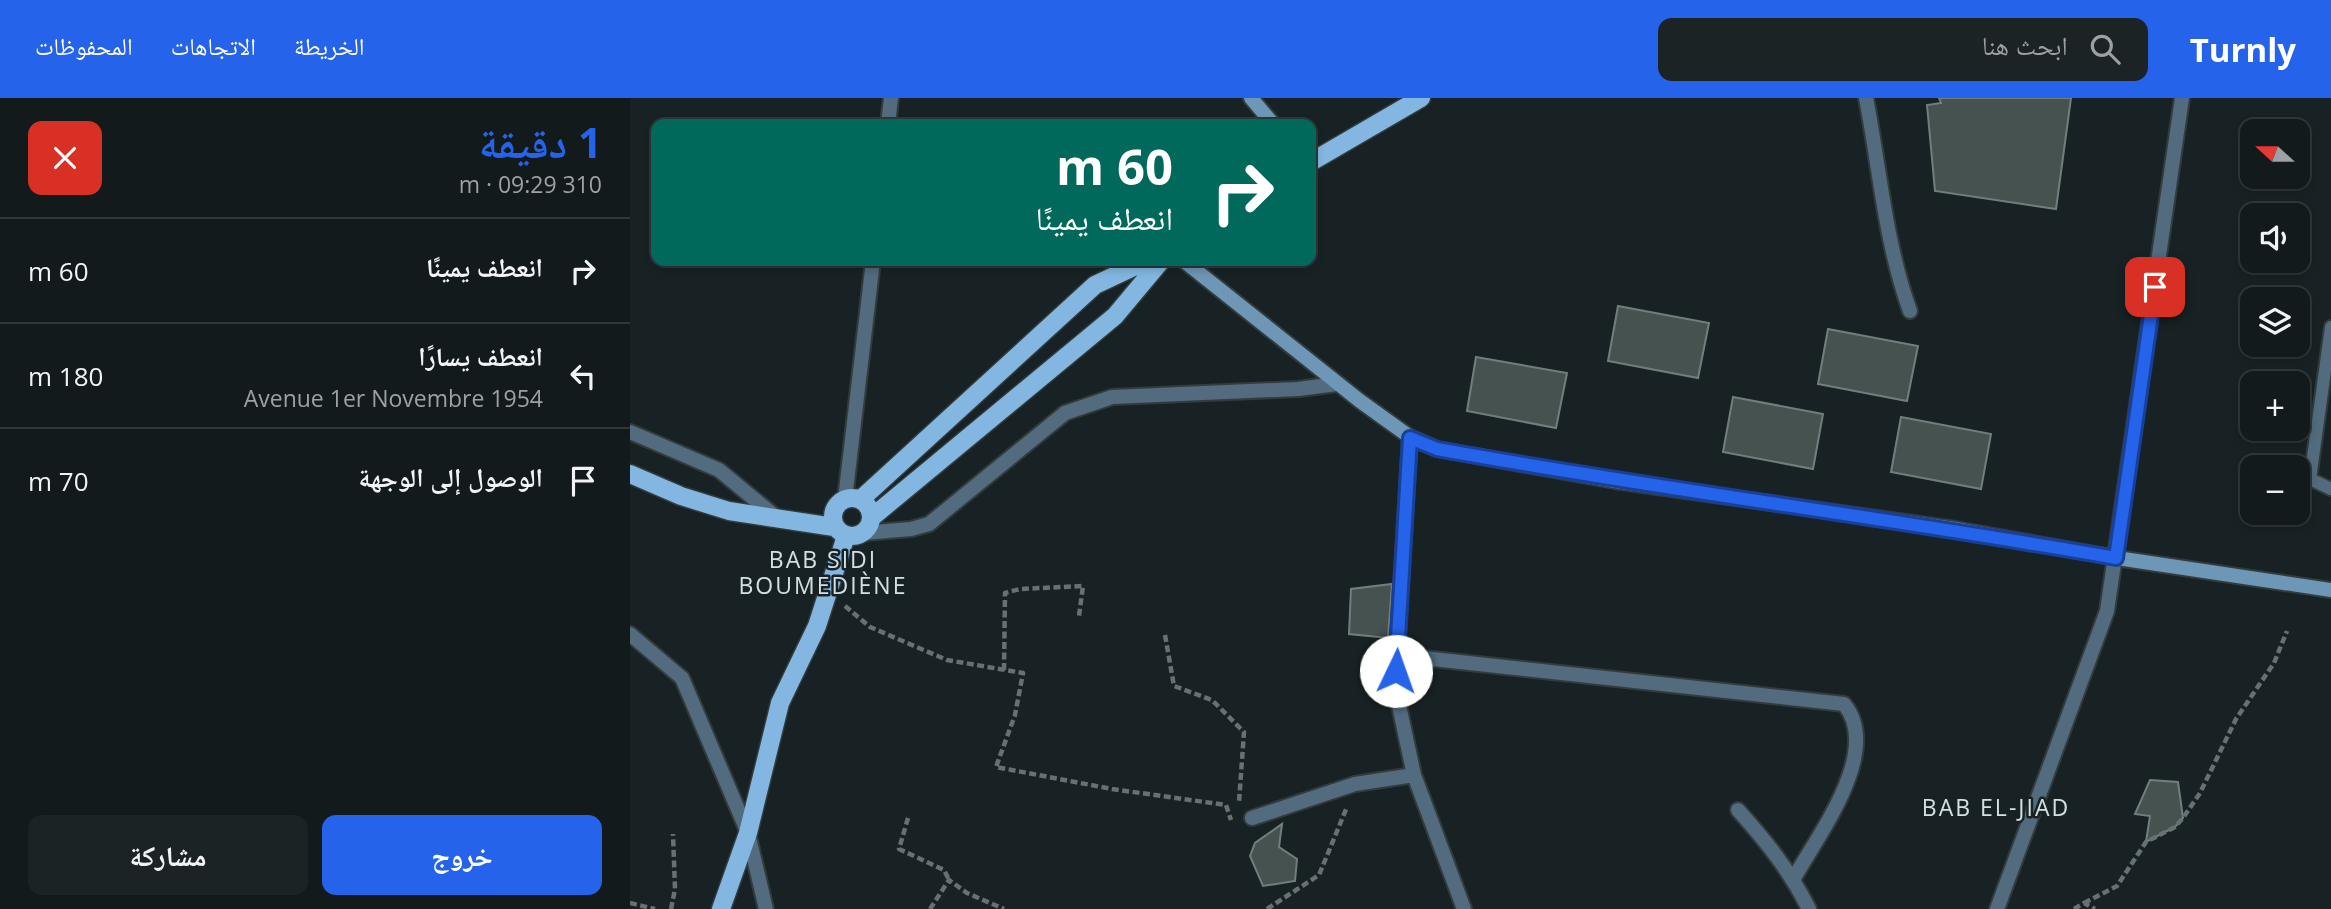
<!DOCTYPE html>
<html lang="ar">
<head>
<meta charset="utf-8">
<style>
  :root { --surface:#121a1b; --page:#1b2324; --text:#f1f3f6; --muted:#9ca1a3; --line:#31383a; --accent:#2563eb }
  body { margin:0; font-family:"Open Sans","Noto Naskh Arabic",sans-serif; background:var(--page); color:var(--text); direction:rtl; height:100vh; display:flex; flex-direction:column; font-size:26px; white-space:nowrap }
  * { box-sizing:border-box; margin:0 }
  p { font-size:23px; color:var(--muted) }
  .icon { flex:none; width:38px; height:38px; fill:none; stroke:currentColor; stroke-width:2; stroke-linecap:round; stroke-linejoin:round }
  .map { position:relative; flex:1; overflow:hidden; direction:ltr }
  .details { display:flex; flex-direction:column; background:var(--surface); width:630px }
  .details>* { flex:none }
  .guide { position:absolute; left:21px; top:21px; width:665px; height:147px; border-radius:14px; box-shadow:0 4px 10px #0003,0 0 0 2px var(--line); direction:rtl; background:#00695c; color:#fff; overflow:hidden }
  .needle { width:46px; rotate:291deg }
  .fabs { position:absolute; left:1610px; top:21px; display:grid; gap:14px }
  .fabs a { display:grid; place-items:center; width:70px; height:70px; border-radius:14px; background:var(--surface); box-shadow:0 4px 10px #0003,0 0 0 2px var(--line); font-size:35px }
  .pin { position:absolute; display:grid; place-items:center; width:60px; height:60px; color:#fff; margin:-30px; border-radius:14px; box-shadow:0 4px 10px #0006 }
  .me { position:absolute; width:77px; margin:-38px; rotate:3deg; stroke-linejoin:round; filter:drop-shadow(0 0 5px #0008) }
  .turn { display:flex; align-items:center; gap:24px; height:147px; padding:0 28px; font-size:32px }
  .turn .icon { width:91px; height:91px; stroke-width:2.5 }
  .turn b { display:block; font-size:49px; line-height:60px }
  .round { display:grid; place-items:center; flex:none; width:74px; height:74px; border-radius:14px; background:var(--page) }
  .headline { display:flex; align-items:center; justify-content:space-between; height:119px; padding:0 28px }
  h1 { font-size:42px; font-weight:700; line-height:52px; color:var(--accent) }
  .cta { display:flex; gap:14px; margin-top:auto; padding:14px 28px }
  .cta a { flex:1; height:80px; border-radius:14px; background:var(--accent); color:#fff; font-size:28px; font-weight:700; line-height:80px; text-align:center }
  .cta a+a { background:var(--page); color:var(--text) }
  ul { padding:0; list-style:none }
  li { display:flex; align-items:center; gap:21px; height:105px; padding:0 28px; border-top:2px solid var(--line) }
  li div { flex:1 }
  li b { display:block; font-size:26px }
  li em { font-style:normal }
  header { display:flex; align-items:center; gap:42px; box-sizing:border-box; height:98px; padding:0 35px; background:var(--accent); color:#fff }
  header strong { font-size:33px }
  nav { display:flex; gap:38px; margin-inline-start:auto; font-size:24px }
  .search { width:490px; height:63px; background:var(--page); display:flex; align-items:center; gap:18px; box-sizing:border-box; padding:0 24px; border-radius:14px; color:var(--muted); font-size:26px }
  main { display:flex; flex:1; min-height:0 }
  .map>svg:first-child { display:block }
</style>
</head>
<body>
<header>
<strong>Turnly</strong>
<div class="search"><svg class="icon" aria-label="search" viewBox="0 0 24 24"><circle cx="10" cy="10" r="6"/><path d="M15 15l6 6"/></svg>ابحث هنا</div>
<nav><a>الخريطة</a><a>الاتجاهات</a><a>المحفوظات</a></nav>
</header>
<main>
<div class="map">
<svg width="1701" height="811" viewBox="0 0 1701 811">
  <rect width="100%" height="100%" fill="#182224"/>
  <path fill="#46524f" stroke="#727e7c" stroke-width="2" d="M1309,0H1441L1426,111L1305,93L1297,7L1311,5Z
    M988,208L1079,225L1068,280L978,263Z
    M1198,231L1288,248L1277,303L1188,286Z
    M846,259L937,275L926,330L837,313Z
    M1103,299L1193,316L1183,371L1093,354Z
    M1271,319L1361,336L1351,391L1261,374Z
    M762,486L758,540L719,536L721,491Z
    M1520,682L1548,684L1553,720L1545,729L1516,744L1520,718L1505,716Z
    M652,726L649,749L667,761L665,783L633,788L620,758L625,745Z"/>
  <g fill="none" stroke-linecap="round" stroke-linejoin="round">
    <g stroke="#323c3d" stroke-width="16">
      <path id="service" d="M1701,229L1680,381L1701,391"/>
    </g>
    <g stroke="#323c3d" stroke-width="18">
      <path id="minor" d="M1236,0C1250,72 1255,144 1280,213
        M258,26L261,0
        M0,334L89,372L146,419
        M780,339L765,589L784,677L834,811
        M215,401L243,163
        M234,435L281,431L299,426L435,315L482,299L668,291L707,286
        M0,536L52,580L118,735L136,811
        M766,557L1214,606C1253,653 1188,737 1164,780
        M1108,712C1136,743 1160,773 1179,811
        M622,720L725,686L784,677
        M1367,811L1477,513L1552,0"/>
    </g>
    <g stroke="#323c3d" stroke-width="18">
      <path id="secondary" d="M621,0L643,26
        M554,163L730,303L780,339L807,351L985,383L1325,431L1487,460L1701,492"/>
    </g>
    <g stroke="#323c3d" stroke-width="21">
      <path id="primary" d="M681,64L791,0
        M0,376L51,398L99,413L204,429
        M203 419a19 19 0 1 1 38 0a19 19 0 1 1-38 0Z
        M230,402L465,187L516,163
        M241,420L485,218L531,163
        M91,811L118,735L150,605L187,528L216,438"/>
    </g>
    <path stroke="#677072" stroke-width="4.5" stroke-dasharray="7 3.5" stroke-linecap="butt" d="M215,508L240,529L317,562L393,575L385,617L366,669L482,691L596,707L601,722
      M535,537L544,588L582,602L614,634L609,704
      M374,572L375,495L390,491L453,488L449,518
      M278,720L269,751L314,772L319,782
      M0,805L25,811
      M1454,805L1487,788L1516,744L1545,729L1553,720L1570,695L1606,621L1644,565L1657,533
      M41,811L45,791L43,736
      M300,811L319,782L337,795L374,811
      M637,811L689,777L717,709
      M1444,811L1454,805L1465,811"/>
    <use href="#service" stroke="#526b7f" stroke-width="12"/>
    <use href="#minor" stroke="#526b7f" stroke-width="14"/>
    <use href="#secondary" stroke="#6e96b6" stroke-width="14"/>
    <use href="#primary" stroke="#83b7e1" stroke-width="18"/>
  </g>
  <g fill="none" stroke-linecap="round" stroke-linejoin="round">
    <g stroke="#184099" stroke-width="18">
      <path id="route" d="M766,573L780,340L807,351C1033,392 1260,420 1486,460L1525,189"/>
    </g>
    <use href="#route" stroke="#2563eb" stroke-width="12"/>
  </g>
  <g text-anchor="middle" stroke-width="5" stroke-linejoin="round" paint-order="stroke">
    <g font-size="23" letter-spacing="2" fill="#d3e0e3" stroke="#182224">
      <text x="193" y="470">BAB SIDI<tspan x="193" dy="26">BOUMEDIÈNE</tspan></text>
      <text x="1366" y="718">BAB EL-JIAD</text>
    </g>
  </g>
</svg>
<div class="fabs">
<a><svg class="needle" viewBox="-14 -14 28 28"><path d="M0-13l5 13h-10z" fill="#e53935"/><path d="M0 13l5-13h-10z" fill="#9ca1a3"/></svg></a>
<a><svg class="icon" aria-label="sound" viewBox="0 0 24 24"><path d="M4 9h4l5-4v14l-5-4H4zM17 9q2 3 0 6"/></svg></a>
<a><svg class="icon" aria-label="layers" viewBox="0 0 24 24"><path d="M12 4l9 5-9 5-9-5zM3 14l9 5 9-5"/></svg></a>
<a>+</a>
<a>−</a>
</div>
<div class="pin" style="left:1525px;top:189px;background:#d93025"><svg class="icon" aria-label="arrive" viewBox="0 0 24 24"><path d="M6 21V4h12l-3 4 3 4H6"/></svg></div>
<svg class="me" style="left:766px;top:573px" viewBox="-20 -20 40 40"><circle r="19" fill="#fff"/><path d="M0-13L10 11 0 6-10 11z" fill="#2563eb"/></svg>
<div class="guide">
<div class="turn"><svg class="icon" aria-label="right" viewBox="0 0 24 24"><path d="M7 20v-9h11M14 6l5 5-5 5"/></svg><div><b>60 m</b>انعطف يمينًا</div></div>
</div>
</div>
<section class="details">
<div class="headline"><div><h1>1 دقيقة</h1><p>310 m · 09:29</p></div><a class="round" style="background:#d93025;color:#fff"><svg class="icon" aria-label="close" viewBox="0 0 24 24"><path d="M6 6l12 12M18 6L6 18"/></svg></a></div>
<ul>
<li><svg class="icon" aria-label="right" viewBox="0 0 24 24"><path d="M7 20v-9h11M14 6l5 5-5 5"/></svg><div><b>انعطف يمينًا</b></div><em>60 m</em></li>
<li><svg class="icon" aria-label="left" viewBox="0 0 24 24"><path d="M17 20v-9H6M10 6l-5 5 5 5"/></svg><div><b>انعطف يسارًا</b><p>Avenue 1er Novembre 1954</p></div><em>180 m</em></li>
<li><svg class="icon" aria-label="arrive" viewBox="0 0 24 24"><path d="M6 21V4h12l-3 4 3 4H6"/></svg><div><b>الوصول إلى الوجهة</b></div><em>70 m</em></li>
</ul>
<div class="cta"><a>خروج</a><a>مشاركة</a></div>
</section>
</main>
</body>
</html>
